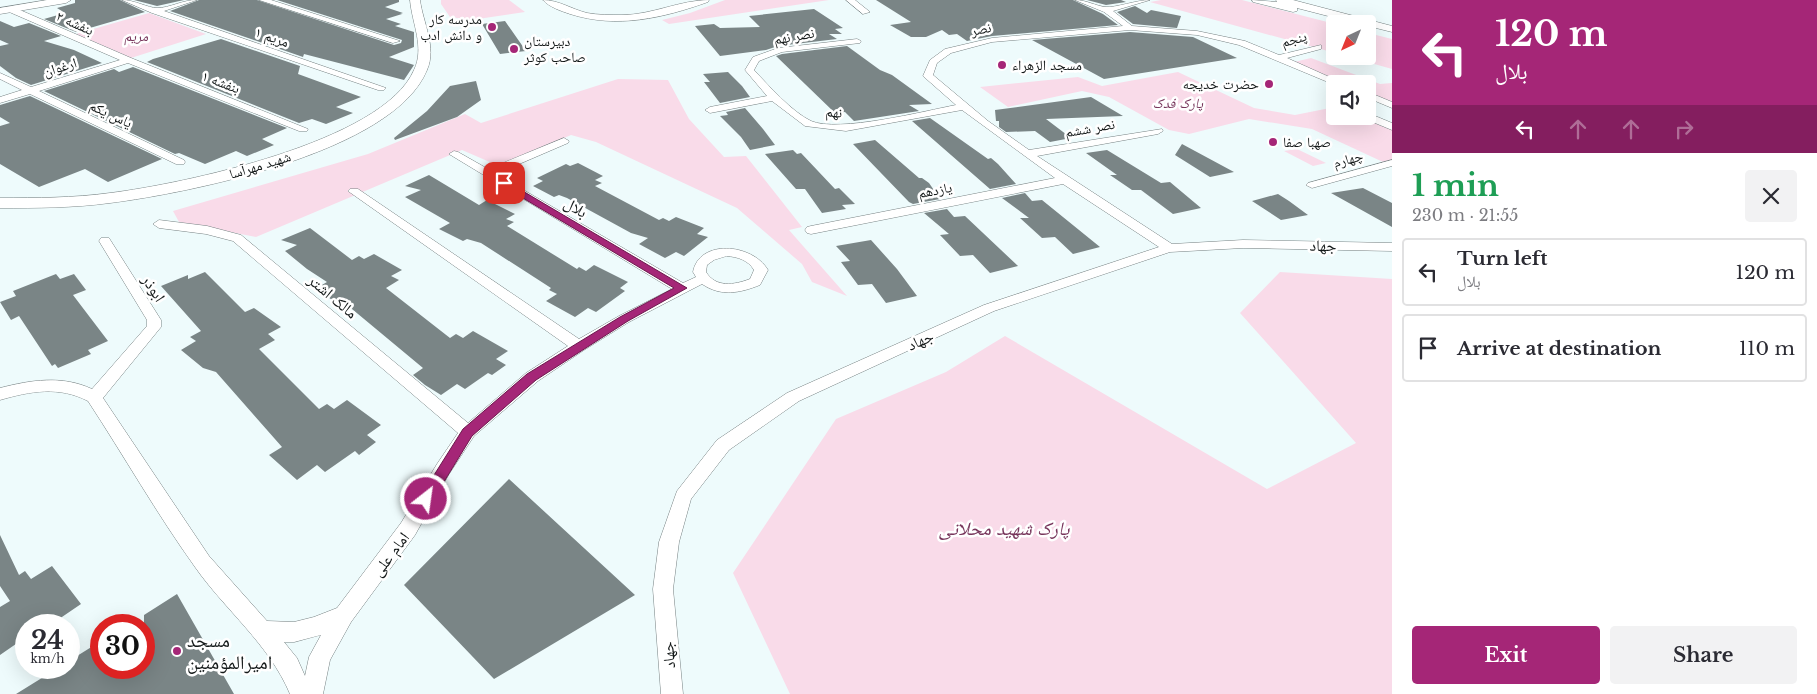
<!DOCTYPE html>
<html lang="en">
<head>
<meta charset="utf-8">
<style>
  :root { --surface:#fff; --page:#f2f2f3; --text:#2b2b33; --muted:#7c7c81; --line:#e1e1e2; --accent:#a52677 }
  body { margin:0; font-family:"Libre Baskerville","Noto Naskh Arabic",serif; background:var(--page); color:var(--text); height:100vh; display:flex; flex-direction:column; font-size:19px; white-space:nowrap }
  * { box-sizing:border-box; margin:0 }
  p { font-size:16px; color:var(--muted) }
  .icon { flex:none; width:28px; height:28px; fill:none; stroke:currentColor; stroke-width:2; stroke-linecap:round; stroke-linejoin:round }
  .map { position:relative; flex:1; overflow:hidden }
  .side { display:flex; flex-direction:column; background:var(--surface); width:425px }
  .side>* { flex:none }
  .guide { background:#a52677; color:#fff; overflow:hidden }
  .needle { width:32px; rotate:223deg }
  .controls { position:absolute; left:1326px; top:15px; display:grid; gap:10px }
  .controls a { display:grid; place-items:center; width:50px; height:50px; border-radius:5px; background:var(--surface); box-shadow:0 5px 20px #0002; font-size:25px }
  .speed { position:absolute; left:15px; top:614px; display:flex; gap:10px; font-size:25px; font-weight:700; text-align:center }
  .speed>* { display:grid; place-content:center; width:65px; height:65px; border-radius:50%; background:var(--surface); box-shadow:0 5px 20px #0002; line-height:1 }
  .speed small { font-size:12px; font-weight:400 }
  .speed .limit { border:8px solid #d22; background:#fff; color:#111 }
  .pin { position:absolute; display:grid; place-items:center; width:42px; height:42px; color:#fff; margin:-21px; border-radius:10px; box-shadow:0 2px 8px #0006 }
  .me { position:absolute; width:55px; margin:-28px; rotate:30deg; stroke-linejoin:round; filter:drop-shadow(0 0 4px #0008) }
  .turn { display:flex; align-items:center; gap:18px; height:105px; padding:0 20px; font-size:22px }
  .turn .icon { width:65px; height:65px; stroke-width:2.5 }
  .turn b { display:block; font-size:35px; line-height:42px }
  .lanes { display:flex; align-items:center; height:48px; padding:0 20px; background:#0003; justify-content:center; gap:25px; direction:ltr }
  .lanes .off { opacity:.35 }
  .round { display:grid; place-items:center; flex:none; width:52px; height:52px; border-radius:5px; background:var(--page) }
  .overview { display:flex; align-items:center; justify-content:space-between; height:85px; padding:0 20px }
  h1 { font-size:30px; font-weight:800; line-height:38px; color:#1e9e55 }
  .action { display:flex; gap:10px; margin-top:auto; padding:10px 20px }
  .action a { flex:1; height:58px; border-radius:5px; background:var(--accent); color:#fff; font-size:20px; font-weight:800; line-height:58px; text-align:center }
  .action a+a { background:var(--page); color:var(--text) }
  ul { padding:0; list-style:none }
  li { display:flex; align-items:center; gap:15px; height:68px; margin:0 10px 8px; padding:0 10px; border:2px solid var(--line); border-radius:5px }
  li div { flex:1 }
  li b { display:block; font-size:19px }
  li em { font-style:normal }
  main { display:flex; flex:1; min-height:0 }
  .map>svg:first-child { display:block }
</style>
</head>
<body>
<main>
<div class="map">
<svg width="1392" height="694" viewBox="0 0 1392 694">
  <rect width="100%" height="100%" fill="#eefbfc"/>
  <path fill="#f9dbe9" d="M441,0H509L525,12L471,20L450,17L441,4Z
    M725,0H829L669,24L662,20L690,13Z
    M1161,0H1242L1335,24V53L1150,2Z
    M149,13L206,34L131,58L76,34Z
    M1368,33L1392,39V69L1346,56H1368Z
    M1311,58L1380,84L1392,83V103L1368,93V84H1346L1294,62Z
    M1178,72L1254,108L1295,115L1335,107V116H1361L1392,130V160L1383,162L1312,129L1249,119L1189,134L1169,130L1109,97L1082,91L1008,107L980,87L1078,77L1102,86Z
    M618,79L668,80L689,119L724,157L746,156L802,227L789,230L847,296L812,282L802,264L737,208L596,142L571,135L499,166L462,150L256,237L179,222L173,211L368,154L465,114L481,123Z
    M1297,149L1326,163L1313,166L1284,151Z
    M1280,272L1392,279V694H790L733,573L836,419L946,372L1005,336L1267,489L1356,443L1240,313Z"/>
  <path fill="#7a8586" d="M75,0H120L145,12L76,32L44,19L65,13L57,8L75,3Z
    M134,0H184L157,6Z
    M199,0H257L394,45L401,43L402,40L277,0H399V2L385,7L403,13L400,14H402L386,19L401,24L395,26L414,32V47L389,57L414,65L404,80L304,54L303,57L170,11Z
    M876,0H1073L1103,14L1118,25L992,36L967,41L957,34L949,35L942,30L926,37H911L890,25L911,22Z
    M1087,0H1121L1126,2L1106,5Z
    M1135,6L1147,13L1151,10L1181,16L1177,28L1133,24L1117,12Z
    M814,9L843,28L835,29L842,34H829L837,39L778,46L766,50L720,56L695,26L714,24L720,28L760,27L749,16Z
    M0,21L14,27L29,23L61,36L44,41L74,50L102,63L31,85L16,78L0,66V46L9,44L0,40Z
    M505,21L526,51L500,54L482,24Z
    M1130,32L1193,37L1237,58L1104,79L1032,40Z
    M221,39L300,66L298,74L361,97L336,107L353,113L326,124L312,119L299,123L147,62L153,59Z
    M847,46L880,70L892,75L932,104L909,105L919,111L854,121L845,112L835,113L776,56L782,54Z
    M133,67L287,128L262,139L274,145L247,156L236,151L205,164L179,153L175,154L44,91L114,69L119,72Z
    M728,72L742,86L750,97L720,103L704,82H710L703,74Z
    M476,81L481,100L457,117L395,140L394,138L427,111L450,86Z
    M30,96L162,159L108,182L85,169L39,187L0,164V126L10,123L0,117V105Z
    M1091,97L1123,116L1046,119L1071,138L1050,142L1035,131L1006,132L999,127V121H996L995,110Z
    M745,108L763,129L775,145L750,150L741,137L720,116L728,115L726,112Z
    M930,118L988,159L991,158L998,164L1016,184L990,189L912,121Z
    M875,140L919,178H922L929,183L940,199L913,204L909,202L853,144Z
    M1182,144L1234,172L1210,177L1175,155Z
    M793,150L797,154L801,153L835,189L839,188L855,204L842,205L846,209L822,213L805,189H796L765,154Z
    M1107,150L1161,183L1170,182L1201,208L1173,214L1141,190H1132L1110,175H1117L1086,153Z
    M578,163L603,176L595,180L602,183L595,186L659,220L663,218L669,221L676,217L704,228L697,234L708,237L684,256L676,252L665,258L639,244L648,238L631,233L567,198L559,195L554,197L533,186L543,181L537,178L566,164L570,166Z
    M429,175L479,205L487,200L515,214L506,219L514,222L507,226L577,269L579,267L586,271L594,265L628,282L620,288L625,291L596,312L588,308L575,317L546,301L557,294L549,290L551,288L481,243L467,239L463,241L439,229L450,223L405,197L421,190L405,186Z
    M1363,188L1392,203V227L1331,193Z
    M1025,193L1032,201L1042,200L1100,247L1073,254L1055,237L1042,238L1020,218H1029L1002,198Z
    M1278,194L1289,201L1308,215L1281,220L1252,201Z
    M947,209L954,217L965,216L1018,266L990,273L973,255L960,256L940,235L949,234L924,213Z
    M310,228L352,260L359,256L364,259L374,254L402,270L391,276L399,280L386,288L450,338L456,334L463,338L473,331L508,351L496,359L506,365L492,375L488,373L465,389L457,384L441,395L425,385L413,375L423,368L352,309L337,303L315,289L327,282L307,269L285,251L297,245L281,240Z
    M871,240L897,269L917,296L886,303L872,284L858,285L841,262L850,261L836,246Z
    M205,272L245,312L254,308L281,327L268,334L275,340L259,349L319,409L327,404L334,409L347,400L381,425L367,435L376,442L359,455L355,451L325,472L317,465L297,480L269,455L282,447L216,372L203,368L181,350L196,341L190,337L201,331L161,286L188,275V279Z
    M56,274L60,279L74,274L86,290L73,295L108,341L88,350L91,354L58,368L55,364L52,366L19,316L11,320L0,302L16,296L13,291Z
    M509,479L635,595L494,679L404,585Z
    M0,535L19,575L25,571L31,579L52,566L81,604L59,619L63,625H26V637L0,655V607L10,601L0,586Z
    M177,594L234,694H16L58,668H69V661L101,641V668H144V615Z"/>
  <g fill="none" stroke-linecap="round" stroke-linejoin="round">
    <g stroke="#768182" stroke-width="1">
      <path id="street" d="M122,0C135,0 148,8 157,8C170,8 182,0 197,0L164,11L386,88L384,90H378L152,13Z
        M259,0H271L400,41L393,43Z
        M846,0H855L870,12L863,14Z
        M1075,0C1087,0 1095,6 1106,7C1115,8 1137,0 1150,0L1113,11L1132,26L1197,31L1245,41L1279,55L1321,45V49L1287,58L1345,84L1335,85L1239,45L1197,35L1130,30L992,42L951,53L937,63L933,75L988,121L1029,150L1162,129L1163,131L1158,134L1037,156L1172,244L1243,240L1392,243V251L1243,248L1170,252L994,311L799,401L729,450L691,499L679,542L673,589L683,694H661L653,589L659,542L677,491L717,440L787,393L984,305L1159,247L1063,184L811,234L807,233L805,230L807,227L811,226L1055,178L962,110L846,131L805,126L772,101L710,113L705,110L710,107L767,96L745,70L753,57L778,48L857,39L861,41L860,43L782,52L759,61L754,70C768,85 792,112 811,121C838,133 925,111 956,105L923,76L930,60L945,49L992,38L1123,26L1104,12Z
        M7,7H13L131,58L308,129L307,131H299L128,63L39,91L184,160L185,162L184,164H176L30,94L0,103V97L22,90L0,79V73L31,87L120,60L7,11Z
        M1368,92L1392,102V108L1368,98Z
        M1368,113L1392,123V130L1363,118L1362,116H1368Z
        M564,138L569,141L568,143L496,174L683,283L696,277L693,272C699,239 752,243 768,270L760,285C740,293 721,297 702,284L629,322L584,350L538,381L474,436L449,474L415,535L351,622L330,660L323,694H290C269,644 225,610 195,567C157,514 124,456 88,401C59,386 31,391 0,400V388C31,380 62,375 92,389L147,326V320L99,241L101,238H109L161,320V327L103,398L209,556L267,621L294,622L314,617L337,608L401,523L437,464L458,433L233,241L206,234L159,228L153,224L159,220L207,226L241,235L468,423L526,373L568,346L348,191L350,189H358L579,339L619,316L672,289L449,154L454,151L458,152L488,169ZM727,256C738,257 748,260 754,270L750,279C734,285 716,288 706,272L707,265L714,260ZM321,635L309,657L305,676L297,658L284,642H294Z
        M1392,160V166L1312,188L1306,185L1308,183Z"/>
    </g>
    <g stroke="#768182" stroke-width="1">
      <path id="secondary" d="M47,0H71L66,3L0,14V8Z
        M410,0H420C423,23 437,47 427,70C394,152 189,193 110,203C73,208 37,208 0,208V198C37,198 73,198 110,193C182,184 383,142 414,70C425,47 412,24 410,0Z
        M543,0C559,0 571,9 587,13C598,15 610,15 622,15C652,15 680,0 709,0L708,2C663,18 617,29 570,14C561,11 549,7 543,0Z
        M1252,0L1277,2L1276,0H1293L1392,26V32L1368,26V24H1359L1297,8V11L1293,12L1253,2Z"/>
    </g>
    <use href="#street" fill="#fff" fill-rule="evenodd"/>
    <use href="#secondary" fill="#fff" fill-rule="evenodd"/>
  </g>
  <path fill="#a52677" stroke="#6b194d" d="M504,180L687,288L628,321L536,380L472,436L431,503L426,505L421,503L419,499L463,429L527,374L620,317L674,288L501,185L500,183Z"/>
  <g fill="#a52677" stroke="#fff" stroke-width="2">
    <circle cx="492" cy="27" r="5"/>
    <circle cx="514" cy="49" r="5"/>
    <circle cx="1002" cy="65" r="5"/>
    <circle cx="1269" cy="84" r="5"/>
    <circle cx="1273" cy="142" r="5"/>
    <circle cx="177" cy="651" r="5"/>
  </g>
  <g text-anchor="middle" stroke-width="5" stroke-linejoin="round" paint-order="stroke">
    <g font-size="14" fill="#141919" stroke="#fff" text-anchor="start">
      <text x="482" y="24" text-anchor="end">مدرسه کار<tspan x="482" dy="16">و دانش ادب</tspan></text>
      <text x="524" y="46">دبيرستان<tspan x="524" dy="16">صاحب كوثر</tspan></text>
      <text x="1012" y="70">مسجد الزهراء</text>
      <text x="1259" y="89" text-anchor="end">حضرت خدیجه</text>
      <text x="1283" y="147">صهبا صفا</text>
    </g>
    <g font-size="14" fill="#141919" stroke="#fff">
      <text transform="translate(75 23) rotate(24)" y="5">بنفشه ۲</text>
      <text transform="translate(981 29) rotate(-12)" y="5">نصر</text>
      <text transform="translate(794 36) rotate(-10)" y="5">نصر نهم</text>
      <text transform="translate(272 37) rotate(19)" y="5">مریم ۱</text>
      <text transform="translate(1294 39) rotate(-16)" y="5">پنجم</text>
      <text transform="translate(60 67) rotate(-17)" y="5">ارغوان</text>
      <text transform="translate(221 82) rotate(21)" y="5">بنفشه ۱</text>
      <text transform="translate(834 112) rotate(5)" y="5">نهم</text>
      <text transform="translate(111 114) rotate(25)" y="5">یاس یکم</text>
      <text transform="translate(1090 128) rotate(-10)" y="5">نصر ششم</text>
      <text transform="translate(1348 159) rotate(-15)" y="5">چهارم</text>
      <text transform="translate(260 165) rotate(-17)" y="5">شهید مهرآسا</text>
      <text transform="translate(935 190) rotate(-11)" y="5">یازدهم</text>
    </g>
    <g font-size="14" font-style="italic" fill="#77355b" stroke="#fff">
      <text x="136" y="41">مریم</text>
      <text x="1178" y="108">پارک فدک</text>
    </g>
    <g font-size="16" fill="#141919" stroke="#fff">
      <text transform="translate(576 207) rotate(31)" y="6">بلال</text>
      <text transform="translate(1323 245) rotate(1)" y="6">جهاد</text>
      <text transform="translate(154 288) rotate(57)" y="6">ابوذر</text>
      <text transform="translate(333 296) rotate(40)" y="6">مالک اشتر</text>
      <text transform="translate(920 340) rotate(-24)" y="6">جهاد</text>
      <text transform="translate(390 554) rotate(-53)" y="6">امام علی</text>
      <text transform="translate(668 655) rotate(-95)" y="6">جهاد</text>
    </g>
    <g font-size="19" font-style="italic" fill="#77355b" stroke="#fff">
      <text x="1004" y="535">پارک شهید محلاتی</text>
    </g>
    <g font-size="19" fill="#141919" stroke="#fff" text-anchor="start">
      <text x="187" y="647">مسجد<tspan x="187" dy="22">امیرالمؤمنین</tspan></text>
    </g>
  </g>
</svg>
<div class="controls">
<a><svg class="needle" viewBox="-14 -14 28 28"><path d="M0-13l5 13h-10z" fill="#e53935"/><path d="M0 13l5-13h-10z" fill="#7c7c81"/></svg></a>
<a><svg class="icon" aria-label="sound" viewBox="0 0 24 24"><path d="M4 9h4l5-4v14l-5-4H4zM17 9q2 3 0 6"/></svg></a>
</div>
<div class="speed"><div>24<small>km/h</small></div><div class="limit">30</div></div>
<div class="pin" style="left:504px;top:183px;background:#d93025"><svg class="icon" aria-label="arrive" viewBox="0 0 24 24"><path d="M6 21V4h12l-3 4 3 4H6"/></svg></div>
<svg class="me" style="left:426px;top:499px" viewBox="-20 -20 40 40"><circle r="17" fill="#a52677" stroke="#fff" stroke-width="3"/><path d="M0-11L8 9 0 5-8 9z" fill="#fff"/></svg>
</div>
<section class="side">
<div class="guide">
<div class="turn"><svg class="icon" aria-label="left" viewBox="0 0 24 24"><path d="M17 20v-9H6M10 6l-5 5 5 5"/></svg><div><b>120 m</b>بلال</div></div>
<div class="lanes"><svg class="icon" aria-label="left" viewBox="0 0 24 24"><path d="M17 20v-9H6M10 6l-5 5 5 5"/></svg><svg class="icon off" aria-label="ahead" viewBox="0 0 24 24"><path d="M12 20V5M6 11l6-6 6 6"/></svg><svg class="icon off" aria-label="ahead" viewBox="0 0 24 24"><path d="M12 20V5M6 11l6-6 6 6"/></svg><svg class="icon off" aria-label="right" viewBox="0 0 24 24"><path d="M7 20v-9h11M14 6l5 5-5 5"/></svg></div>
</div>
<div class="overview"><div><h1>1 min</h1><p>230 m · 21:55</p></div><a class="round"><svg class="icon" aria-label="close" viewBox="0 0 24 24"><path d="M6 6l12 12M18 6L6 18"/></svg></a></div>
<ul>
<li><svg class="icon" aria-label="left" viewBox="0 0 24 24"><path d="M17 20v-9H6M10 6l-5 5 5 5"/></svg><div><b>Turn left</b><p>بلال</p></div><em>120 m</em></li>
<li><svg class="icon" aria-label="arrive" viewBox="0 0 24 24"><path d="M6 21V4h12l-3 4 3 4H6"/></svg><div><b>Arrive at destination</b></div><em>110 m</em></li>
</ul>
<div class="action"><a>Exit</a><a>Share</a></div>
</section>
</main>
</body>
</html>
